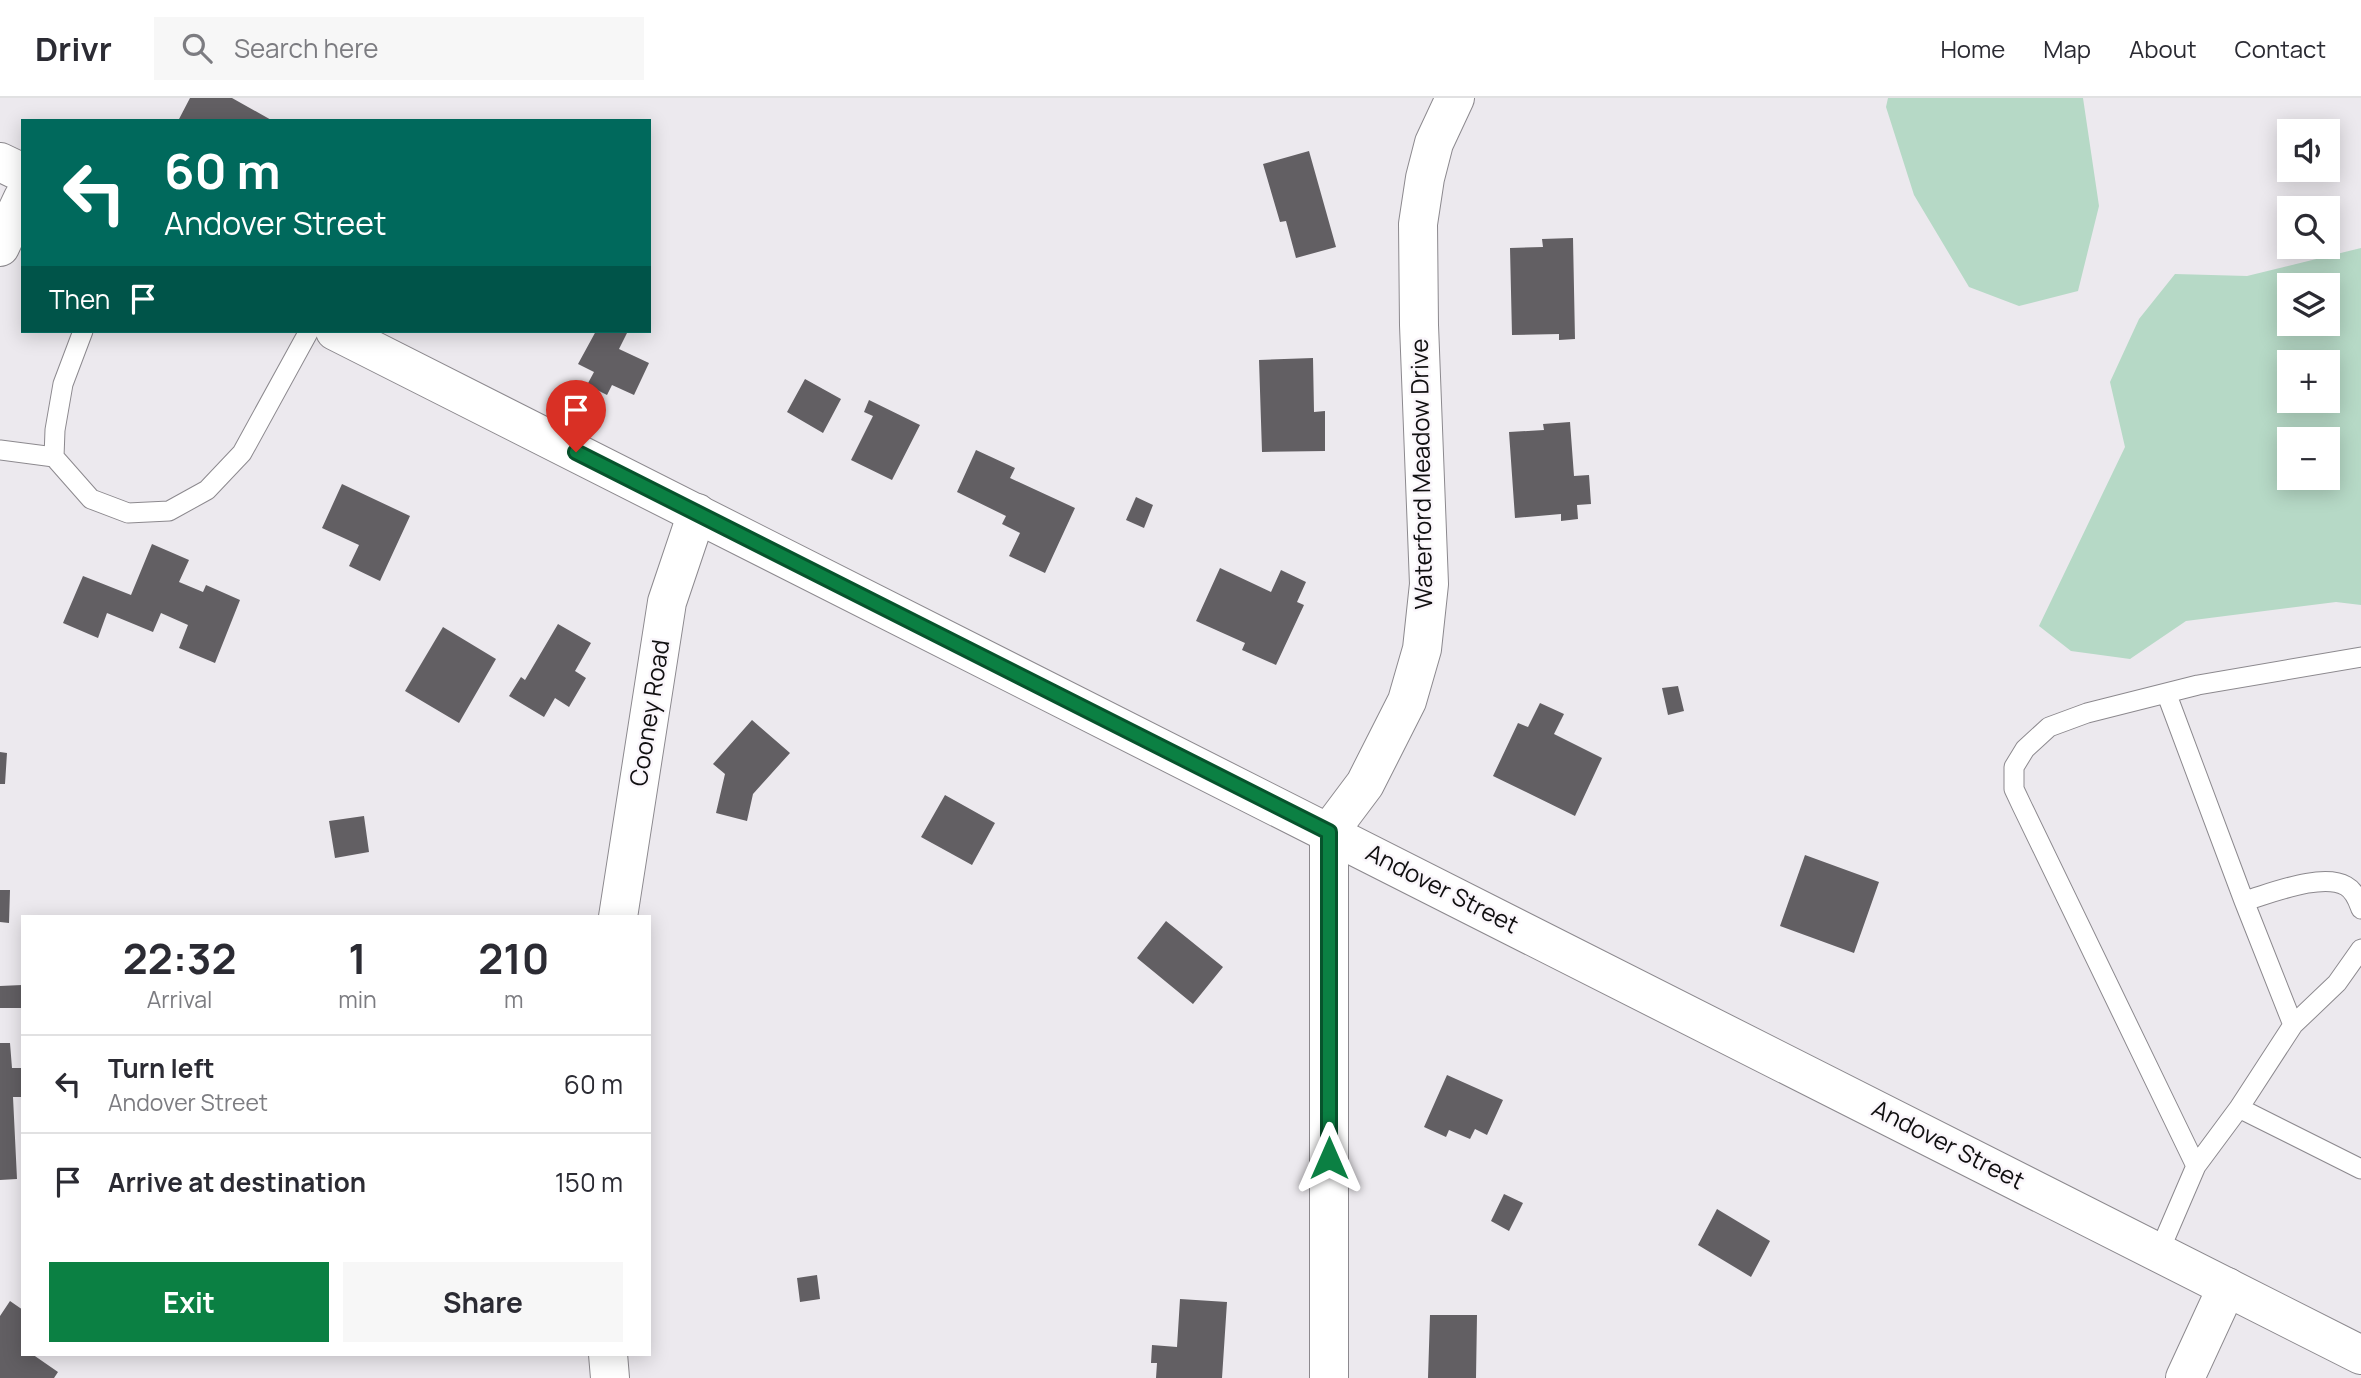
<!DOCTYPE html>
<html lang="en">
<head>
<meta charset="utf-8">
<style>
  :root { --surface:#fff; --page:#f7f7f7; --text:#2b2b33; --muted:#7c7c81; --line:#e1e1e2; --accent:#0b8043 }
  body { margin:0; font-family:Manrope,sans-serif; background:var(--page); color:var(--text); height:100vh; display:flex; flex-direction:column; font-size:26px; white-space:nowrap }
  * { box-sizing:border-box; margin:0 }
  p { font-size:23px; color:var(--muted) }
  .icon { flex:none; width:38px; height:38px; fill:none; stroke:currentColor; stroke-width:2; stroke-linecap:round; stroke-linejoin:round }
  .map { position:relative; flex:1; overflow:hidden }
  .drawer { position:absolute; left:21px; top:817px; width:630px; height:441px; display:flex; flex-direction:column; background:var(--surface); border-radius:0px; box-shadow:0 4px 18px #0003 }
  .drawer>* { flex:none }
  .guide { position:absolute; left:21px; top:21px; width:630px; height:214px; border-radius:0px; box-shadow:0 4px 18px #0003; background:#00695c; color:#fff; overflow:hidden }
  .tools { position:absolute; left:2277px; top:21px; display:grid; gap:14px }
  .tools a { display:grid; place-items:center; width:63px; height:63px; border-radius:0px; background:var(--surface); box-shadow:0 4px 18px #0003; font-size:35px }
  .pin { position:absolute; display:grid; place-items:center; width:60px; height:60px; color:#fff; margin:-72px -30px; border-radius:50% 50% 50% 0; rotate:-45deg; box-shadow:0 0 7px #0007 }
  .pin .icon { rotate:45deg }
  .me { position:absolute; width:77px; margin:-38px; rotate:0deg; stroke-linejoin:round; filter:drop-shadow(0 0 5px #0008) }
  .turn { display:flex; align-items:center; gap:24px; height:147px; padding:0 28px; font-size:32px }
  .turn .icon { width:91px; height:91px; stroke-width:2.5 }
  .turn b { display:block; font-size:49px; line-height:60px }
  .then { display:flex; align-items:center; height:66px; padding:0 28px; background:#0003; gap:14px; font-size:26px }
  .eta { display:flex; justify-content:space-evenly; align-items:center; height:119px; text-align:center }
  .eta b { font-size:42px; font-weight:700; line-height:49px }
  .action { display:flex; gap:14px; margin-top:auto; padding:14px 28px }
  .action a { flex:1; height:80px; border-radius:0px; background:var(--accent); color:#fff; font-size:28px; font-weight:700; line-height:80px; text-align:center }
  .action a+a { background:var(--page); color:var(--text) }
  ul { padding:0; list-style:none }
  li { display:flex; align-items:center; gap:21px; height:98px; padding:0 28px; border-top:2px solid var(--line) }
  li div { flex:1 }
  li b { display:block; font-size:26px }
  li em { font-style:normal }
  header { display:flex; align-items:center; gap:42px; box-sizing:border-box; height:98px; padding:0 35px; background:var(--surface); border-bottom:2px solid var(--line) }
  header strong { font-size:33px }
  nav { display:flex; gap:38px; margin-inline-start:auto; font-size:24px }
  .search { width:490px; height:63px; background:var(--page); display:flex; align-items:center; gap:18px; box-sizing:border-box; padding:0 24px; border-radius:0px; color:var(--muted); font-size:26px }
  .map>svg:first-child { display:block }
</style>
</head>
<body>
<header>
<strong>Drivr</strong>
<div class="search"><svg class="icon" aria-label="search" viewBox="0 0 24 24"><circle cx="10" cy="10" r="6"/><path d="M15 15l6 6"/></svg>Search here</div>
<nav><a>Home</a><a>Map</a><a>About</a><a>Contact</a></nav>
</header>
<div class="map">
<svg width="2361" height="1280" viewBox="0 0 2361 1280">
  <rect width="100%" height="100%" fill="#ece9ee"/>
  <path fill="#b6d9c6" fill-rule="evenodd" d="M1888,0H2083L2099,108L2078,193L2019,208L1969,189L1914,97L1886,9Z
    M2361,150V507L2336,504L2186,523L2130,561L2071,553L2039,528L2125,349L2110,284L2139,221L2175,176L2247,178ZM2289,187H2328V226H2289ZM2289,264H2328V303H2289ZM2289,341H2328V380H2289Z"/>
  <path fill="#625f63" d="M190,0H232L273,23H178Z
    M1309,53L1336,149L1296,160L1286,123L1280,124L1263,66Z
    M1573,140L1575,241L1559,242V236L1512,237L1510,150L1543,149L1542,141Z
    M596,233H628L619,251L649,265L634,297L612,287L607,297L587,287L594,274L578,266Z
    M1313,260L1314,314L1325,313V353L1262,354L1259,262Z
    M805,281L841,301L823,335L787,314Z
    M869,302L920,327L892,382L851,362L873,318L864,314Z
    M1570,324L1574,378L1589,377L1591,406L1577,407L1578,421L1561,423V416L1515,420L1509,334L1544,332L1543,326Z
    M976,352L1015,370L1010,380L1075,410L1045,475L1009,458L1020,435L1002,426L1006,418L957,394Z
    M342,386L410,418L380,483L349,468L359,447L322,430Z
    M1136,399L1153,407L1144,430L1126,422Z
    M152,446L189,462L179,484L203,494L206,487L240,502L215,565L179,550L188,527L161,515L153,534L107,515L98,540L63,525L83,478L131,497Z
    M1220,470L1271,494L1281,472L1306,484L1297,504L1304,507L1276,567L1242,552L1245,545L1196,523Z
    M558,526L591,545L575,573L586,580L569,609L555,600L544,619L509,598L521,579L525,582Z
    M443,529L496,561L459,625L405,593Z
    M1678,588L1684,613L1668,617L1662,590Z
    M1540,605L1564,616L1554,636L1602,660L1575,718L1493,678L1518,625L1528,629Z
    M752,622L790,655L753,696L747,723L716,715L725,676L713,666Z
    M0,654L7,655L5,686H0Z
    M945,697L995,725L972,767L921,739Z
    M364,718L369,754L335,760L329,723Z
    M1805,757L1879,784L1854,855L1780,828Z
    M0,792H10L9,825L0,824Z
    M1166,823L1223,869L1193,906L1137,860Z
    M22,887V910H0V888Z
    M0,945H10L12,970H23V999H13L17,1081L0,1082Z
    M1447,977L1503,1002L1487,1037L1475,1031L1470,1041L1449,1032L1446,1039L1424,1029Z
    M1504,1096L1523,1105L1509,1133L1491,1123Z
    M1717,1111L1770,1143L1751,1179L1698,1147Z
    M817,1177L820,1201L800,1204L797,1180Z
    M1180,1201L1227,1204L1222,1280H1156L1157,1265H1151L1152,1247L1177,1249Z
    M10,1203L23,1212V1256H32L58,1274L54,1280H0V1218Z
    M1430,1217H1477L1476,1280H1428Z"/>
  <g fill="none" stroke-linecap="round" stroke-linejoin="round">
    <g stroke="#8c898e" stroke-width="21">
      <path id="service" d="M83,233L63,286L55,332L54,359L91,401L128,415L169,413L207,392L242,355L309,233
        M0,352L54,359
        M2167,597L2244,803L2293,927
        M2244,803C2270,796 2322,774 2346,788C2355,793 2358,803 2361,811
        M2239,1010L2293,927L2337,885L2361,851
        M2196,1068L2239,1010L2361,1071
        M2159,1154L2196,1068L2022,708L2014,691V669L2025,651L2049,629L2087,615L2198,587L2361,559"/>
    </g>
    <g stroke="#8c898e" stroke-width="40">
      <path id="minor" d="M0,149L23,100
        M618,819L667,504L697,415
        M608,1256L610,1280
        M1329,1280V734L1365,686L1407,603L1422,551L1429,486L1419,227L1418,126L1425,80L1434,45L1455,0
        M2185,1280L2227,1189"/>
    </g>
    <g stroke="#8c898e" stroke-width="40">
      <path id="secondary" d="M0,64L23,75
        M335,233L2361,1257"/>
    </g>
    <use href="#service" stroke="#fff" stroke-width="19"/>
    <use href="#minor" stroke="#fff" stroke-width="38"/>
    <use href="#secondary" stroke="#fff" stroke-width="38"/>
  </g>
  <g fill="none" stroke-linecap="round" stroke-linejoin="round">
    <g stroke="#07532c" stroke-width="18">
      <path id="route" d="M576,354L1329,734V1060"/>
    </g>
    <use href="#route" stroke="#0b8043" stroke-width="12"/>
  </g>
  <g text-anchor="middle" stroke-width="5" stroke-linejoin="round" paint-order="stroke">
    <g font-size="24" fill="#100f10" stroke="#faf6fb">
      <text transform="translate(1422 376) rotate(-91)" y="8">Waterford Meadow Drive</text>
      <text transform="translate(650 615) rotate(-81)" y="8">Cooney Road</text>
      <text transform="translate(1442 791) rotate(27)" y="8">Andover Street</text>
      <text transform="translate(1948 1047) rotate(27)" y="8">Andover Street</text>
    </g>
  </g>
</svg>
<div class="tools">
<a><svg class="icon" aria-label="sound" viewBox="0 0 24 24"><path d="M4 9h4l5-4v14l-5-4H4zM17 9q2 3 0 6"/></svg></a>
<a><svg class="icon" aria-label="search" viewBox="0 0 24 24"><circle cx="10" cy="10" r="6"/><path d="M15 15l6 6"/></svg></a>
<a><svg class="icon" aria-label="layers" viewBox="0 0 24 24"><path d="M12 4l9 5-9 5-9-5zM3 14l9 5 9-5"/></svg></a>
<a>+</a>
<a>−</a>
</div>
<div class="pin" style="left:576px;top:354px;background:#d93025"><svg class="icon" aria-label="arrive" viewBox="0 0 24 24"><path d="M6 21V4h12l-3 4 3 4H6"/></svg></div>
<svg class="me" style="left:1329px;top:1060px" viewBox="-20 -20 40 40"><path d="M0-17L14 15 0 8-14 15z" fill="#0b8043" stroke="#fff" stroke-width="4"/></svg>
<div class="guide">
<div class="turn"><svg class="icon" aria-label="left" viewBox="0 0 24 24"><path d="M17 20v-9H6M10 6l-5 5 5 5"/></svg><div><b>60 m</b>Andover Street</div></div>
<div class="then">Then<svg class="icon" aria-label="arrive" viewBox="0 0 24 24"><path d="M6 21V4h12l-3 4 3 4H6"/></svg></div>
</div>
<section class="drawer">
<div class="eta">
<div><b>22:32</b><p>Arrival</p></div>
<div><b>1</b><p>min</p></div>
<div><b>210</b><p>m</p></div>
</div>
<ul>
<li><svg class="icon" aria-label="left" viewBox="0 0 24 24"><path d="M17 20v-9H6M10 6l-5 5 5 5"/></svg><div><b>Turn left</b><p>Andover Street</p></div><em>60 m</em></li>
<li><svg class="icon" aria-label="arrive" viewBox="0 0 24 24"><path d="M6 21V4h12l-3 4 3 4H6"/></svg><div><b>Arrive at destination</b></div><em>150 m</em></li>
</ul>
<div class="action"><a>Exit</a><a>Share</a></div>
</section>
</div>
</body>
</html>
